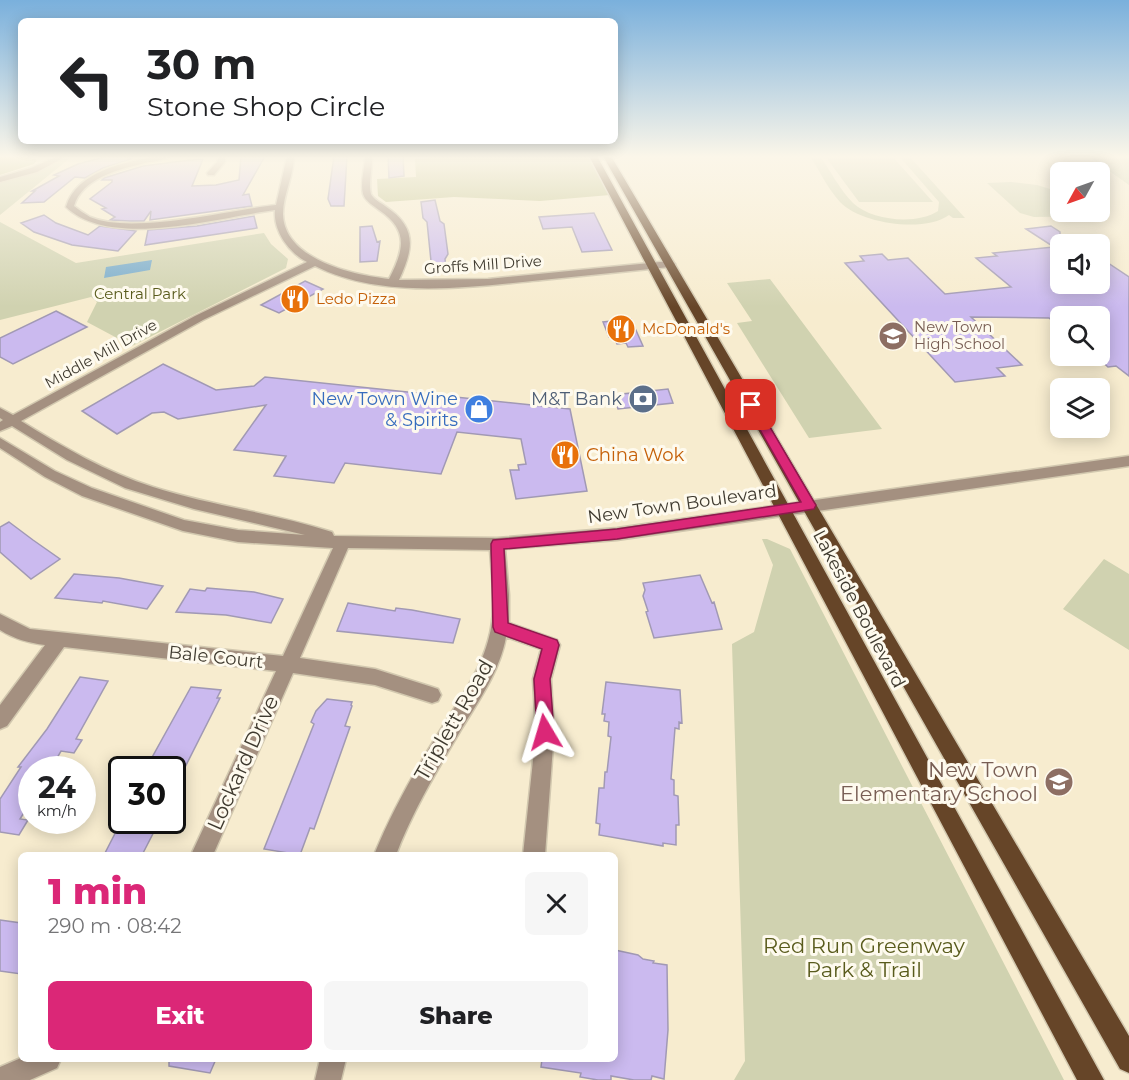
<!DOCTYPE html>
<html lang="en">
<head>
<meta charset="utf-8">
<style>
  :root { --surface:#fff; --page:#f6f6f6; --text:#202124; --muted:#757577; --accent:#db2777 }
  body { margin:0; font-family:Montserrat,sans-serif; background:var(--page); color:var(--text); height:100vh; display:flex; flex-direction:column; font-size:22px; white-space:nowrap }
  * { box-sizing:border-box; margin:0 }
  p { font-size:20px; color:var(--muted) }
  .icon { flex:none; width:33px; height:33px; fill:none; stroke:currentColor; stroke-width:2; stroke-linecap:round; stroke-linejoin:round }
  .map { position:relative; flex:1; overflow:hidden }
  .side { position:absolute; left:18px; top:852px; width:600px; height:210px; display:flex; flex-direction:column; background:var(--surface); border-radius:9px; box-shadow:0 3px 15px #0003 }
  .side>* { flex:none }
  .top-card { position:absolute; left:18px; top:18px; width:600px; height:126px; border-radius:9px; box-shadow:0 3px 15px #0003; background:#fff; color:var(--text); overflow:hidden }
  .needle { width:39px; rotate:230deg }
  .tools { position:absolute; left:1050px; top:162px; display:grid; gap:12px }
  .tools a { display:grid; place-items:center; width:60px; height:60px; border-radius:9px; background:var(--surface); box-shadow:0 3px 15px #0003; font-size:30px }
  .speed { position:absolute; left:18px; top:756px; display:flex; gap:12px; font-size:30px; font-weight:700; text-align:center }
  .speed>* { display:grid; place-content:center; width:78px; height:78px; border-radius:50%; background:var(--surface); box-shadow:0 3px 15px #0003; line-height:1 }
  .speed small { font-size:15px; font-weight:400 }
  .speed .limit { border:3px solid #111; border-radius:9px; background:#fff; color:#111 }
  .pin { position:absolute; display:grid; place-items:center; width:51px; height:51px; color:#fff; margin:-26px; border-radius:12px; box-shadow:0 3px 9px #0006 }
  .me { position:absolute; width:66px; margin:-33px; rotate:353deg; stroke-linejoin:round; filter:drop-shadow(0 0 4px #0008) }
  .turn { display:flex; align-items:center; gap:21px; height:126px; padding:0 30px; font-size:27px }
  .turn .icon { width:78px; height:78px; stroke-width:2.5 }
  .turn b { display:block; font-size:42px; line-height:51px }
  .round { display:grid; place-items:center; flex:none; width:63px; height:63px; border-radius:9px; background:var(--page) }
  .overview { display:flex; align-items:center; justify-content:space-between; height:102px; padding:0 30px }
  h1 { font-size:36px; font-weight:800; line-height:45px; color:var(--accent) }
  .action { display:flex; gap:12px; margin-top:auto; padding:12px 30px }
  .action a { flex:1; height:69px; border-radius:9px; background:var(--accent); color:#fff; font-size:24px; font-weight:800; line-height:69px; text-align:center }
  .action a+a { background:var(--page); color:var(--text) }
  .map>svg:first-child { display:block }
</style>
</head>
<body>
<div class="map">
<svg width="1129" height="1080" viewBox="0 0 1129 1080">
  <rect width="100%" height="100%" fill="#f7eccf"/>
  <path fill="#d0d2b0" d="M810,156H820C830,170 840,190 853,203C872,221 917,225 938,211L939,202L899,156H909L965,218H953L949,215C925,233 861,224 840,202C828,189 819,170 810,156Z
    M825,156H892L933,202H859Z
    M1129,157V185L1091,158Z
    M66,158H70L0,215V183L34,173Z
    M1011,182L1037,185L1060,192V212H1098L1104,216L1034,217L1020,213L987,183Z
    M0,222L76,263L264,233L271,244L288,259L286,268L132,346L87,322L97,302L91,297L0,320Z
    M770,279L882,429L809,438L737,323L752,321L727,283Z
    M762,539H767L790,549L1064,1080H734L745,1061L732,644L754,632L773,565Z
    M1104,559L1129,574V650L1063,609Z"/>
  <path fill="#bfc18a" d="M0,156H18L37,160L34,164L0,175Z
    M429,156H587L610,195L540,201L454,197L386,202L378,196L377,179L416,177L415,159L429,158Z"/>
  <path fill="#75aacb" d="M152,260L150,270L104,278L106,267Z"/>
  <path fill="#cbbaef" stroke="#a199b4" stroke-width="1.5" d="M108,156H124L131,159L103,168L85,178L75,177L44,202L22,203L35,191H32L59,176L54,175L78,164Z
    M241,156H265L243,195L249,194L252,206L150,220L151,211L144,221H130L110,220L115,217L102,209L106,208L90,199L112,182V180H102L104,178L143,166L182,161L203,159L192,186L216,185L239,180Z
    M334,156H347L344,206H331L328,199Z
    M388,156H403L404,176L389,178Z
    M435,200L440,221L444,224L448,254L445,259L446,269L432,271L427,222L423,218L421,202Z
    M594,213L612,250L582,252L572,227L543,229L539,217Z
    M44,215L56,223L88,235L100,226L136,231L118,251L72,245L34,232L21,223Z
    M254,216L257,228L145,245L148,230L197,226Z
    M372,226L377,242L380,241L377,261L360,262V227Z
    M1051,226L1060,232V284H1100V263H1108L1129,277V376L1116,366L1108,367L1100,360V316H1060V327L1049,318L971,317L1022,365L997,368L1005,376L955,382L845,263L864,261L860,256L882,254L888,260L908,258L945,294L1011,287L976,258L997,256L993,253L1054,247L1026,229Z
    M305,281L323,289L279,313L261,305Z
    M56,311L87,327L13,364L0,357V338Z
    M631,319L643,346L628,347L626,343L617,344L614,337H609L603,322Z
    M163,364L216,390L254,386L265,377L570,409L587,491L516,499L510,470H519L518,465L526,464L521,439L457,432L441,474L345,463L334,483L274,476L286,456L234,450L266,405L178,419L164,412L152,413L117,434L82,411Z
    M668,389L673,403L618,409L613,395Z
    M9,522L33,540L60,559L31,579L0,552V527Z
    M74,574L119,578L163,586L147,609L103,601L102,603L55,598Z
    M700,575L712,603L714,602L722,629L654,638L646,612L648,611L643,596L645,590L643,583Z
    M207,588L254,592L283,599L271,623L226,615L176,612L190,589L205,591Z
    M348,603L395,611L396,608L412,610L460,619L453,643L337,631Z
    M80,677L108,681L76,739L82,740L74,753L61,751L50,770H32V800L20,819L28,820L19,835L0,832V799L21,767H18L47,729Z
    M606,682L680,690L682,723L679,722V729L675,728L671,779L674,780V795L678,796L679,825H676V845L663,843V846L599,835L600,824L596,823L599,788H604L605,772H607L611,737L608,736L609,722L604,721L605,714H602Z
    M191,687L221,690L217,698H220L172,793V770H145Z
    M327,699L352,702L351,705L352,706L345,726L350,727L314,829L310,828L300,855L264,849L314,724L311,722L316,711Z
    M122,820H160L142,855H104Z
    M0,920L21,923V974L0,971Z
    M615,950L638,955L643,959L654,961L653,963L667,965L668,1030L664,1079L652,1076L651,1080H634L611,1076V1080H598L580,1077L581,1073L541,1067L542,1059H615Z
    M169,1059H216L210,1073L169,1066Z"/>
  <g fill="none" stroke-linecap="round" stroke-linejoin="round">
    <g stroke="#d2c8af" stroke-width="3">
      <path id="minor" d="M58,156H67L37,172L0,182V177L31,168Z
        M158,156H173C165,160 154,161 145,163C120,169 82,178 74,206C79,210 85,214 90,217C132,235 229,210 276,205L287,156H294C294,176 283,194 283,214C284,260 354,275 389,279C404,250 409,230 379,210C374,206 365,201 363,194C360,183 365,167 365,156H372C373,166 368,183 371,194C373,199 381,203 385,206C417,227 414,248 399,280L488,279L670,261L675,264L670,267C627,271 584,276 542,280C469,287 383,300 315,266L203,320L21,421C63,447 106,472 153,487C212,506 274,513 332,532L334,536L497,538L617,528L1129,456V466L617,540L505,549L509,595V623L557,640L560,645L551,679L554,732L545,855H523L536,732L533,679L541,649L506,637C500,670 480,699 462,728C438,769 413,810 396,855H374C392,811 415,770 441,729C458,701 479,674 488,641C497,611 492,580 490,550L348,548L300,658L375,669L432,687L438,689L441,695L438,701L432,703L375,685L293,673L213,855H191L276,671L64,647L7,726L0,729V705L45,645C29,643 14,639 0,630V614L30,629L283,656L333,548L238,542L183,531L82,496L45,477L0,448V438L55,471L92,488L184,520L238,530L305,535L194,509L125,488L67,460L12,426L0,431V422L3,420L0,418V408L13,415L195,316L307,262C289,253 273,231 275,210C220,217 110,250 66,207C76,171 126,162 158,156Z
        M219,156H225V162L214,175H208L207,173L217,162Z
        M21,1058V1059H61L57,1068L30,1080H0V1067Z
        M320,1059H346L341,1080H315Z"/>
    </g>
    <g stroke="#d2c8af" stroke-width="3">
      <path id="major" d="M589,156H597L1104,1080H1077Z
        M603,156H611L1129,1036V1073L1120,1069Z"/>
    </g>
    <use href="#minor" fill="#a49080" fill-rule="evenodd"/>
    <use href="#major" fill="#664528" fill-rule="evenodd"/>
  </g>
  <linearGradient id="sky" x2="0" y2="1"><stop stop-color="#7ab0dc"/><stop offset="0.51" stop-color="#fbf6e9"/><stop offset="1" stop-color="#fbf6e9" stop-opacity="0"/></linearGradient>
  <rect width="1129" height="307" fill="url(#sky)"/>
  <path fill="#db2777" stroke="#8e194d" stroke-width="1.5" d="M751,401L757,405L814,502L816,505L814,509L617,539L504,549L508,623L557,640L559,645L550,679L554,732L551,738L545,740L539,738L537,732L534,679L542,649L495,632L493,627L491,544L493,540L617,529L801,502L746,405Z"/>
  <defs>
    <g id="restaurant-disc" transform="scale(1.5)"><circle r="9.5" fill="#e8710a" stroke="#fefaee"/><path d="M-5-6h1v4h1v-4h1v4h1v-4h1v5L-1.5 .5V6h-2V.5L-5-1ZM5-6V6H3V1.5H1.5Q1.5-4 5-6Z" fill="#fff"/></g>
    <g id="school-disc" transform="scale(1.5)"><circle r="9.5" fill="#8d6e63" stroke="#fefaee"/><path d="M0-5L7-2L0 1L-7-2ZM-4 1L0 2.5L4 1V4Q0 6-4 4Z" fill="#fff"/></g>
    <g id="bank-disc" transform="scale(1.5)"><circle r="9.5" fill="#5c6f8a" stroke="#fefaee"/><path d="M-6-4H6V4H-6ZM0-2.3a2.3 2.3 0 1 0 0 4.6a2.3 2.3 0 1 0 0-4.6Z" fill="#fff"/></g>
    <g id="shop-disc" transform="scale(1.5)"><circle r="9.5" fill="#3f7fe0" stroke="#fefaee"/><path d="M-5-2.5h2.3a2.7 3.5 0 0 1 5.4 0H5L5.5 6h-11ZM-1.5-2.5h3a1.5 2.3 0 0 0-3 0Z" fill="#fff"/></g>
  </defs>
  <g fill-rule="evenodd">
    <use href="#restaurant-disc" x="295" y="299"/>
    <use href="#restaurant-disc" x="621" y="329"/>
    <use href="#school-disc" x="893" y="336"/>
    <use href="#bank-disc" x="643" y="399"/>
    <use href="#shop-disc" x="479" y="409"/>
    <use href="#restaurant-disc" x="565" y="455"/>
    <use href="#school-disc" x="1059" y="782"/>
  </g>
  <g text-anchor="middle" stroke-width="6" stroke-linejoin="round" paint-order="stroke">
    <g font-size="15" fill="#3f3a2f" stroke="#fefaee">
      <text transform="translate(483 265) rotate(-4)" y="5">Groffs Mill Drive</text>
      <text transform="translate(101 354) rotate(-29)" y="5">Middle Mill Drive</text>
    </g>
    <g font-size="15" fill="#595b1c" stroke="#fefaee">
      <text x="140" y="299">Central Park</text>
    </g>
    <g font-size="15" fill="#c56008" stroke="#fefaee" text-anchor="start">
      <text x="316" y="304">Ledo Pizza</text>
      <text x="642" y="334">McDonald's</text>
    </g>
    <g font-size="15" fill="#785e54" stroke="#fefaee" text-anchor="start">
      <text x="914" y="332">New Town<tspan x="914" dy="17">High School</tspan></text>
    </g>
    <g font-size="18" fill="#366cbe" stroke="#fefaee" text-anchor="end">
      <text x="458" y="405">New Town Wine<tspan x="458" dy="21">&amp; Spirits</tspan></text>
    </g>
    <g font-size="18" fill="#4e5e75" stroke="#fefaee" text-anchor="end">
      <text x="622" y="405">M&amp;T Bank</text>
    </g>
    <g font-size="18" fill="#c56008" stroke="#fefaee" text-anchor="start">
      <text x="586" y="461">China Wok</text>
    </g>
    <g font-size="18" fill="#3f3a2f" stroke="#fefaee">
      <text transform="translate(682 504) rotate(-8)" y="6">New Town Boulevard</text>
      <text transform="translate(859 609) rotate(62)" y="6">Lakeside Boulevard</text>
      <text transform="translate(216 657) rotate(6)" y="6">Bale Court</text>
    </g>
    <g font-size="21" fill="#3f3a2f" stroke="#fefaee">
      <text transform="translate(454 720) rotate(-60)" y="7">Triplett Road</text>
      <text transform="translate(243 763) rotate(-66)" y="7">Lockard Drive</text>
    </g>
    <g font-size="21" fill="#785e54" stroke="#fefaee" text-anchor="end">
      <text x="1038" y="777">New Town<tspan x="1038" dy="24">Elementary School</tspan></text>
    </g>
    <g font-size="21" fill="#595b1c" stroke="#fefaee">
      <text x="864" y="953">Red Run Greenway<tspan x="864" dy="24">Park &amp; Trail</tspan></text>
    </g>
  </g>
</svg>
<div class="tools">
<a><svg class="needle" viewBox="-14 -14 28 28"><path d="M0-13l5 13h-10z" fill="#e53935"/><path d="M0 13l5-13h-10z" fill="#757577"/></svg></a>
<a><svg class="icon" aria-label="sound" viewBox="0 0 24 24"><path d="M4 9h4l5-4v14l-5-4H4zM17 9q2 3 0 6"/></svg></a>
<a><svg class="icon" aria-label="search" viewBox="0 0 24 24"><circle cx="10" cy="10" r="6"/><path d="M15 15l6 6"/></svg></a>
<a><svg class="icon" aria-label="layers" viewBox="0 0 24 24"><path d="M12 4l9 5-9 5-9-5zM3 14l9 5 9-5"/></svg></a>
</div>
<div class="speed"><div>24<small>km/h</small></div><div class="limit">30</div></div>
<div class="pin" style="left:751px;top:405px;background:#d93025"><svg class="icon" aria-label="arrive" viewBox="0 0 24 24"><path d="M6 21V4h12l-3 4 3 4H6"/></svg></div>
<svg class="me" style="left:545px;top:732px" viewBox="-20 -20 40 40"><path d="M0-17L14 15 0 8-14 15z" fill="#db2777" stroke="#fff" stroke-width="4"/></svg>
<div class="top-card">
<div class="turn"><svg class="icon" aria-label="left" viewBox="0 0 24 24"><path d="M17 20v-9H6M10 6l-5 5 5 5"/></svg><div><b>30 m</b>Stone Shop Circle</div></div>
</div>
<section class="side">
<div class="overview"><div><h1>1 min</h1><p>290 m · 08:42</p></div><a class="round"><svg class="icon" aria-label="close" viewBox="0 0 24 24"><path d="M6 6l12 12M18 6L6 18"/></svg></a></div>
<div class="action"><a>Exit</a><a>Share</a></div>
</section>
</div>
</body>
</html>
